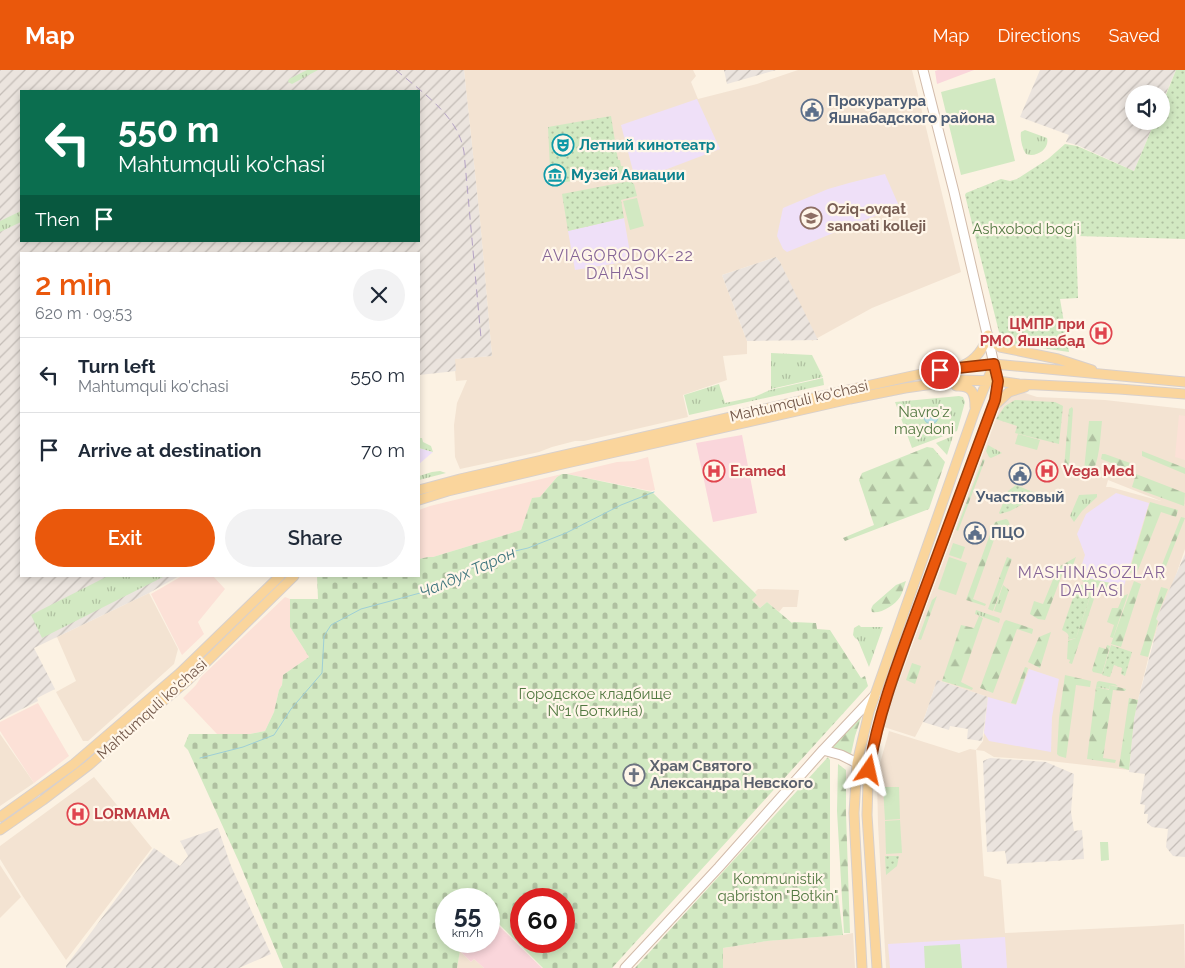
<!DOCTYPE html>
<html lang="en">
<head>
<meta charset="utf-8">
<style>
  :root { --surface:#fff; --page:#f2f2f3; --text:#1f2937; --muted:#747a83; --line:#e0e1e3; --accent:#ea580c }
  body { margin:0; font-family:Raleway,sans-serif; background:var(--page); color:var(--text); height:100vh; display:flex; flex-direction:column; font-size:19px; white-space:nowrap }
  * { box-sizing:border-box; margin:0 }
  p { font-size:16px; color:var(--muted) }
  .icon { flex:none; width:28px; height:28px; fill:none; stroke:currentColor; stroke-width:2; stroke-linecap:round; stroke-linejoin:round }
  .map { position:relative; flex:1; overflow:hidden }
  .panel { position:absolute; left:20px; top:182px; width:400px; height:325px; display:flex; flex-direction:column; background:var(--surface); border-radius:0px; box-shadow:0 2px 8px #0003 }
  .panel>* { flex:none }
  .hud { position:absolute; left:20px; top:20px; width:400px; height:152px; border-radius:0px; box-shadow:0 2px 8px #0003; background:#0b6e4f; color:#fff; overflow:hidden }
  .fabs { position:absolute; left:1125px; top:15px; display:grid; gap:10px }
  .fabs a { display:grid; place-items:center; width:45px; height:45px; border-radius:50%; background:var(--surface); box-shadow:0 2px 8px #0003; font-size:25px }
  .speed { position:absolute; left:435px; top:818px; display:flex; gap:10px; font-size:25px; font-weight:700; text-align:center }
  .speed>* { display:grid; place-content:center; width:65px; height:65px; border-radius:50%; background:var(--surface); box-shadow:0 2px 8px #0003; line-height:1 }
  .speed small { font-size:12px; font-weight:400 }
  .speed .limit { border:8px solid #d22; background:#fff; color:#111 }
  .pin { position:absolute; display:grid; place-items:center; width:42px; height:42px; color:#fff; margin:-21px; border:2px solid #fff; border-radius:50%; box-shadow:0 1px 5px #0007 }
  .me { position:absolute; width:55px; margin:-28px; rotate:11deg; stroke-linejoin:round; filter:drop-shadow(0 0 4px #0008) }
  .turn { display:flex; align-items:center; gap:18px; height:105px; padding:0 15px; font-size:22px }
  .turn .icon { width:65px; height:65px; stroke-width:2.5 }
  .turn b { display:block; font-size:35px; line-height:42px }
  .then { display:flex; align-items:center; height:48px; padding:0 15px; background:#0003; gap:10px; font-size:19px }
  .round { display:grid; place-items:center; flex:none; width:52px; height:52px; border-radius:26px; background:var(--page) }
  .head { display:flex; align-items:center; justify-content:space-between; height:85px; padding:0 15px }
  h1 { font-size:30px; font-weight:600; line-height:38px; color:var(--accent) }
  .cta { display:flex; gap:10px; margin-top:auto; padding:10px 15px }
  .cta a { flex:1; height:58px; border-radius:30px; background:var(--accent); color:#fff; font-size:20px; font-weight:600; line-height:58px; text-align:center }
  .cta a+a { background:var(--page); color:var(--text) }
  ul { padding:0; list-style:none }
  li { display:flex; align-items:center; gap:15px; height:75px; padding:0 15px; border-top:1px solid var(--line) }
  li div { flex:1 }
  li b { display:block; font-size:19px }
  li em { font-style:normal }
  header { display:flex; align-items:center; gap:30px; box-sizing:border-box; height:70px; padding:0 25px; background:var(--accent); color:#fff }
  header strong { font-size:24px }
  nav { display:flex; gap:28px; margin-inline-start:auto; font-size:18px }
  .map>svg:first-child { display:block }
</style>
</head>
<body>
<header>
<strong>Map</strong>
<nav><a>Map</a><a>Directions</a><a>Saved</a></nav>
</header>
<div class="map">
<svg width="1185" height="898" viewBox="0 0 1185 898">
  <defs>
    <pattern id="industrial-furrows" width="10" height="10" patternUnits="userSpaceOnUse" patternTransform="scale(1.25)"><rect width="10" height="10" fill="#ebe4de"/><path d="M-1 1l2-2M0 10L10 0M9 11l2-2" fill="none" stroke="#c3bcb6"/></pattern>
    <pattern id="grass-tufts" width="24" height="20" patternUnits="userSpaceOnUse" patternTransform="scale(1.25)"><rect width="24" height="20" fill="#d2e9c2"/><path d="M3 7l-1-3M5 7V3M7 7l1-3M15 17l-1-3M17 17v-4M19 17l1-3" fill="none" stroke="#afc0a0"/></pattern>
    <pattern id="forest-firs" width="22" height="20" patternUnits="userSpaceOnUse" patternTransform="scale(1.25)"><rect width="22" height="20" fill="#d2e9c2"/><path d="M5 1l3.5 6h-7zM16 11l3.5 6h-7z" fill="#afc0a0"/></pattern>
    <pattern id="cemetery-stones" width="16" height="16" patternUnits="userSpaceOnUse" patternTransform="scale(1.25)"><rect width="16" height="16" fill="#d2e9c2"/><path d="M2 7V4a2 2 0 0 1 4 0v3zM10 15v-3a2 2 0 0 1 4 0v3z" fill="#afc0a0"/></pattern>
    <pattern id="park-dots" width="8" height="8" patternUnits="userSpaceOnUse" patternTransform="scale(1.25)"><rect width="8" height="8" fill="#d2e9c2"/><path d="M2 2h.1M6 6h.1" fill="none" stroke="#afc0a0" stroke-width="1.8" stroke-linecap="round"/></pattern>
    <pattern id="water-rules" width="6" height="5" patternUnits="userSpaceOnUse" patternTransform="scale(1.25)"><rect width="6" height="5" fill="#b8dfe5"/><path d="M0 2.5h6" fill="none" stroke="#9ab8bc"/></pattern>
  </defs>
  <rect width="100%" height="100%" fill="#fcf2e3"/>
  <path fill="#f3e3d2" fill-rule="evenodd" d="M464,0H693L696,6L691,12L698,29L757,14L798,0H912L961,202L872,238L812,271L780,192L776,187L722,205L747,271V284L723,286L727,310L683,325L688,347L584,371H575L552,377L539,382L460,399L455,387L454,355L457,333L467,310L456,311L454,289L492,286L480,150Z
    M1019,323H1025L1037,327L1105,330L1185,339V479L1151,577L1138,630L1134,649L1129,700L1041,690L994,687L984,681L976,680L984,806L1001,810L1005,863L1153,856L1184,854L1185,898H886L878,754L877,708L879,697L889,661L959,683L970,679L976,680L983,671L988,627L937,610L923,652L915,667L884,657L889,638L996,349L1002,332L1007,328ZM1108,410L1161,431L1110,417H1106Z
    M758,519L799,520L797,537H783L779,542L767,532L760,538L752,530L757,525L755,522Z
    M149,523L178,579L174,594L88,671H83L56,622L76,611L57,567Z
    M0,664L34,713L0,736Z
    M94,707L152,778L66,890L22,825L0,789V776Z
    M0,795L21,827L0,848Z
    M853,863L855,898H723V878L766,871L843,865Z
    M460,881L471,892L474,889L484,898H457Z"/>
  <path fill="#fce1d7" d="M1179,345L1185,346V390L1175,387Z
    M648,387L655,420L651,421L567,404L617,392L634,391Z
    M562,404L557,407L540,427L532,429L521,460L433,487H428L419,489V440L430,436Z
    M182,506H213L225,519L198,552L204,564L182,585L151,524Z
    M285,527L290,529V557L309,587L283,605L282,615L279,620L274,642L265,661L250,664H217L183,628L196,615L201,607Z
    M38,633L69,686L34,713L0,661V652Z"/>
  <path fill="url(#industrial-furrows)" fill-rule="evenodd" d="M0,0H464L480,150L492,286L455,289L456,301L419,305V184H21V506H179L149,523L34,578L55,619L37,628L38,631L0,650ZM21,21H419V171H21Z
    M724,0H776L727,14Z
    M1040,0H1176L1161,35V24H1134V51H1155L1134,101L1077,75L1066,72L1069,65L1020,47Z
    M776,187L780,192L818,270L747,271L722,205Z
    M1185,484V787L1173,786L1166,777L1168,759L1152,757L1147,753L1148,744H1144L1145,735L1140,734L1145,704L1129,702L1134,649L1138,630L1159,551L1156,550Z
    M937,610L988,627L982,671L967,669L968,659L950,656L949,660L923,652Z
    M990,688L1046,692L1074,704L1071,742L1074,761L1082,760L1084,789L1007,794L1005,781L987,782L983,691Z
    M218,758L231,796L271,884L239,898H66V896L154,778L180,796L188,786L180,771Z"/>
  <path fill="#efe0f8" d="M697,29L720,79L641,109L633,101L621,55Z
    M885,104L899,136L787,182L783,179L777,166L783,138L828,119L849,113Z
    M624,148L630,183V191L575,200L568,161Z
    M419,378L433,382L419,394Z
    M1116,423L1149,433L1124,516L1087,508L1081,497L1085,485L1077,464L1086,444Z
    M1029,599L1059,609L1052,647L1051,682L989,671L984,663L988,627L1016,635Z
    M1005,867L1007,898H890L888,874Z"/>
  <path fill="#fad6db" d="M938,0H974L937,14L935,1Z
    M742,365L757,443L713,452L696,373Z
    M497,854L542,898H484L474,889L471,892L460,881L473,871H489V860Z"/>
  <path fill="url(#grass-tufts)" d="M307,0H318L292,14L288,12L289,9Z
    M1025,60L1047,68C1050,79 1036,88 1026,84C1022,78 1020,69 1021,62Z
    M21,141V152L0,162V151Z
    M771,283L812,285L823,307L771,319Z
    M823,308L824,315L689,345L684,325L719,314L725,333L754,327L770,320Z
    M959,326L963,327L965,332L957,361L912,378L895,332Z
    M953,366L947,385L936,373Z
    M422,368L423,372L431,376L433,382L419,378V368Z
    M988,375L1002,383L991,388L989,387L986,381Z
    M440,401L446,403L419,410V406L432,402Z
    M1097,424V427L1082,441L1074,452L1070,446L1079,425Z
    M108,506H165L42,568L31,545Z
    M1003,515L1009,520L1001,543L994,541Z
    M976,540L999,548L1000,549L999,553L975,544Z
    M859,555L861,557H883L869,597L858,570L855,568L853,565L854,558Z
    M1099,611L1115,614L1118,616L1110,615L1109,619L1096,617L1097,612Z"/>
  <path fill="url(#forest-firs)" d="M1072,337L1073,339L1069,398H1064L1069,339Z
    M1089,351H1102C1100,369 1100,391 1090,407L1077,406L1067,400H1084Z
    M927,377L933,378L945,392L929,439L845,471L843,468L874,455L859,410L862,403Z
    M1142,381L1185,398V404L1142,386Z
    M1102,384H1105L1133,394V398L1132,401L1101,389Z
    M983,389L985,390L958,461L956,460Z
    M1136,404L1185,423L1184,436L1132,417Z
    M1150,432L1178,440L1176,447L1161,442L1136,505L1129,502Z
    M1181,447L1185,448L1161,509L1157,507Z
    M1006,449L1008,450L1012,460L1010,468L996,464L973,529L986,534L985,536L966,530L993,456L995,452Z
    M1007,487L1012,489L993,541L988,539Z
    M1076,487L1073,495L1055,504L1057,498Z
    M1063,502L1045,550L1038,549L1030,544L1034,531L1043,534L1054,507Z
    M1084,503L1087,508L1124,516L1121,523L1095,517L1082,511Z
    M906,511C904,516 903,522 900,527C895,535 881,544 872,542L871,539L873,535L896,515Z
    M1134,511L1141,514L1121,577L1111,574Z
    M1161,517L1168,519L1156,549L1158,551L1148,587L1140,585Z
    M1092,521L1096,523L1072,594L1069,593L1070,590L1067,589L1068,571L1076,568Z
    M1128,524L1113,568L1110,567L1114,555L1107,552L1112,538H1118L1123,526Z
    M937,526L921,570L918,569L932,530Z
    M979,546L983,548L961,612L973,618L972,620L942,611L961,555L974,558Z
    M1006,550L1033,559V560L1032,564L1017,559L993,623L980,618L1004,552Z
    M1051,562L1040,598L1028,592L1039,567Z
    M1107,575L1110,576L1102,604L1093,602L1092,600L1099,577L1106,579Z
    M912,593L921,596L915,614L906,610Z
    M1025,597L1028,598L1016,634L1011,633Z
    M1065,605L1091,611L1090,617L1076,615L1066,688L1059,686L1057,684L1059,648Z
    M1110,615L1126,619L1125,621L1113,620L1103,688L1116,690L1115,693L1087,689L1096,617L1109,620Z
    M1129,628L1138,630L1134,649L1129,700L1119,697Z
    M862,645L855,666L851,684L831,677Z
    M838,694L846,700V743L850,863H844L837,741Z"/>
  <path fill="url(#cemetery-stones)" fill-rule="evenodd" d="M562,404H567L652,422L757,525L752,530L760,538L767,532L792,553L793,552L816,553L817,559L830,560L861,608L865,606L868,616L612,898H543L497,852L489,855V829H446V871H471L460,881L457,898H283L239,792L188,680L184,676L189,664H250L265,661L274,642L279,620L282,615L283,605L309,587L290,557V529H318L317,506H419V489L428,487H433L521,460L532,428L540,427L557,407ZM521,829H564V871H521Z
    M828,687L830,690V824H838L843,865L767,871L723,878V898H635Z"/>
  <path fill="url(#park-dots)" d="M1176,0H1185V169L1076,166L1078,228L1060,229L1069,282L1015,274L1004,271L999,262L965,125L966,123L1001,109L1010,111L1017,109L1048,89L1065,74L1077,76L1134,101L1155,51H1161V37Z
    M611,46L618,90H620L621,96H623L625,103L553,114L550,98L548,57Z
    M630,111L634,114L637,126L621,130L624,148L568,161L562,124Z
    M1015,330L1055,332L1063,336L1059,374L1015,363L1017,356L996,349L1005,336Z
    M1016,415L1040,425L1010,441L1000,444L999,443L1008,421Z
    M1078,513L1092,521L1076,568L1068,570C1070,564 1067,563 1062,560Z
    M1111,575L1132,582L1125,606L1121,604L1122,598L1114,595L1110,607L1102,605Z
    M885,786H899L897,796L886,805Z"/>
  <path fill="#d2e9c2" d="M995,8L1015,91L961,105L941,22Z
    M637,128L644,156L630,160L623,131Z
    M1018,364L1040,370L1037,380L1015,374Z
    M953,473L965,477L961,489L949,485Z
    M949,487L967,493L956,525L938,519Z
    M883,717H899L900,749L885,750Z
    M900,750L902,783L886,784L885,751Z
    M1100,772H1108L1109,790L1101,791Z
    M960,874L962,898H925L924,876Z"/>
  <path fill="url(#water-rules)" stroke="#9ecfd6" d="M924 347a7 7 0 1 1 14 0a7 7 0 1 1-14 0Z"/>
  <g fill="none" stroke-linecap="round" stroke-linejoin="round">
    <path stroke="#9ecfd6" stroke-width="1" d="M200,688L243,677L274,665L291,639L322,603L324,566L331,555L361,539L420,523L498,485L528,478L566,463L621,435L654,422"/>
    <g stroke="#d2bbaa" stroke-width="11">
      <path id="secondary" d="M923,0L954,122L994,294
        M823,680L841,685L857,693
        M625,898L719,797L823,680L875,625"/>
    </g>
    <g stroke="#d8d0cc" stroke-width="11">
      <path id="primary" d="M988,265L994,273L1000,277L1058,289L1092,300
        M964,295C976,289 984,278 988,265
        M956,316C972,315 975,323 975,337
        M994,336L1009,322L1025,317
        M419,420L460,409L848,320L921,304L959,297L994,294L1185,312
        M419,430L448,421L567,393L850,329L905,318L933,314L960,310L998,311L1019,314L1119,319L1185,324
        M0,747L74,694L180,603L280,506
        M0,760L43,730L89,695L151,641L188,610L294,506
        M862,898L855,765L854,743L857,693L869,642L975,340L994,294
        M877,898L867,745L868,712L870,690L883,640L905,575L995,330L998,311L996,306"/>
    </g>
    <use href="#secondary" stroke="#fff" stroke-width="9"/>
    <use href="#primary" stroke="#fad59c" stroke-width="9"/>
    <path stroke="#b4a2c5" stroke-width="1" stroke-dasharray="8 5" stroke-linecap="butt" d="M396,0C417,18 446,38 458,63C461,69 463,76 464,82L481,268"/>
  </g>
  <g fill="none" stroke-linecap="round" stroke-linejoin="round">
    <g stroke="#983908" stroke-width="12">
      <path id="route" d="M869,700C878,642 901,585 921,530C946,463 970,396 995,330L998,311L994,294L940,300"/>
    </g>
    <use href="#route" stroke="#ea580c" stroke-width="9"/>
  </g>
  <defs>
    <g id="civic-ring" transform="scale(1.125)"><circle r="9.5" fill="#fff6e9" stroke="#5c6f8a" stroke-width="1.5"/><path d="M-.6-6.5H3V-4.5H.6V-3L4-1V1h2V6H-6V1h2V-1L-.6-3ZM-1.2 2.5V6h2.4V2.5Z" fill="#5c6f8a"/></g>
    <g id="theatre-ring" transform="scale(1.125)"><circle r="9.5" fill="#fff6e9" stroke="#0f9aa8" stroke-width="1.5"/><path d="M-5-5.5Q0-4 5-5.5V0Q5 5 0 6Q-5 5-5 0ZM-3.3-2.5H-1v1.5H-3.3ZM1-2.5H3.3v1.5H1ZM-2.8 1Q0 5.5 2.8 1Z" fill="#0f9aa8"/></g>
    <g id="museum-ring" transform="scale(1.125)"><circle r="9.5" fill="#fff6e9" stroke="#0f9aa8" stroke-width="1.5"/><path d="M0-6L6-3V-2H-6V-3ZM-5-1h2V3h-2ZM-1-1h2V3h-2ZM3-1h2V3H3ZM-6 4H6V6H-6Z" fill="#0f9aa8"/></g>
    <g id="university-ring" transform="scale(1.125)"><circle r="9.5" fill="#fff6e9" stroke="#8d6e63" stroke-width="1.5"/><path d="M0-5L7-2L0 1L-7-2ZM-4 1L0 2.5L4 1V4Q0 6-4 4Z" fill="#8d6e63"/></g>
    <g id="hospital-ring" transform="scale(1.125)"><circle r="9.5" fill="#fff6e9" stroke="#e0444e" stroke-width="1.5"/><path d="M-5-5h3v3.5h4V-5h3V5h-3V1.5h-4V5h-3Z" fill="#e0444e"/></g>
    <g id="church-ring" transform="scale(1.125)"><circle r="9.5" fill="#fff6e9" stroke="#6b7280" stroke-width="1.5"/><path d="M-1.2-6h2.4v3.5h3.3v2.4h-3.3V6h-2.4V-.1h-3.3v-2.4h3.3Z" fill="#6b7280"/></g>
  </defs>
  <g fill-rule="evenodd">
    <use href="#civic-ring" x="812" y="40"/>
    <use href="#theatre-ring" x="563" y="75"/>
    <use href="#museum-ring" x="555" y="105"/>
    <use href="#university-ring" x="811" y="148"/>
    <use href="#hospital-ring" x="1101" y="263"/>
    <use href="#hospital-ring" x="714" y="401"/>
    <use href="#hospital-ring" x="1047" y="401"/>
    <use href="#civic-ring" x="1020" y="404"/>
    <use href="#civic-ring" x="975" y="463"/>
    <use href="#church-ring" x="634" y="705"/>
    <use href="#hospital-ring" x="78" y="744"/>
  </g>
  <g text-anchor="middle" stroke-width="4.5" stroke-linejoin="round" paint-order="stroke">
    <g font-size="15" font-weight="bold" fill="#4e5e75" stroke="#fff6e9" text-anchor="start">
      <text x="828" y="36">Прокуратура<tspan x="828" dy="17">Яшнабадского района</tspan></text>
      <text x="1020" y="432" text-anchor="middle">Участковый</text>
      <text x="991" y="468">ПЦО</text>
    </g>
    <g font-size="15" font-weight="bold" fill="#0d838f" stroke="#fff6e9" text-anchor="start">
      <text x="579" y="80">Летний кинотеатр</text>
      <text x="571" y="110">Музей Авиации</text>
    </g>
    <g font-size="15" font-weight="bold" fill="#785e54" stroke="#fff6e9" text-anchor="start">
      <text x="827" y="144">Oziq-ovqat<tspan x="827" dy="17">sanoati kolleji</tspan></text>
    </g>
    <g font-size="15" fill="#537942" stroke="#fff6e9">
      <text x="1026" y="164">Ashxobod bog'i</text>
      <text x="924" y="347">Navro'z<tspan x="924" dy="17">maydoni</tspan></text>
      <text x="595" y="629">Городское кладбище<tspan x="595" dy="17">№1 (Боткина)</tspan></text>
      <text x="778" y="814">Kommunistik<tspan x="778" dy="17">qabriston "Botkin"</tspan></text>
    </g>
    <g font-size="15" font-weight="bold" fill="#be3a42" stroke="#fff6e9" text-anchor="start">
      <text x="1085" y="259" text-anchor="end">ЦМПР при<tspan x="1085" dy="17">РМО Яшнабад</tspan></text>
      <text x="730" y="406">Eramed</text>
      <text x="1063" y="406">Vega Med</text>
      <text x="94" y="749">LORMAMA</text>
    </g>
    <g font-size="15" fill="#73584a" stroke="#fff6e9">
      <text transform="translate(799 331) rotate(-13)" y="5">Mahtumquli ko'chasi</text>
      <text transform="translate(152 639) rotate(-42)" y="5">Mahtumquli ko'chasi</text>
    </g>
    <g font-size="15" font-weight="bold" fill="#5b616d" stroke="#fff6e9" text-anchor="start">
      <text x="650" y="701">Храм Святого<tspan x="650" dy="17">Александра Невского</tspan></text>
    </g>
    <g font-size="16" letter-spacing="1" fill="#856597" stroke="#fff6e9">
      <text x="618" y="191">AVIAGORODOK-22<tspan x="618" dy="18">DAHASI</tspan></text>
      <text x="1092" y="508">MASHINASOZLAR<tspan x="1092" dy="18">DAHASI</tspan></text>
    </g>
    <g font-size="16" font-style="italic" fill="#41777f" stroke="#fff6e9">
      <text transform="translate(467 502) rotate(-24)" y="6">Чалдух Тарон</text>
    </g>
  </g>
</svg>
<div class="fabs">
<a><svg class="icon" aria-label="sound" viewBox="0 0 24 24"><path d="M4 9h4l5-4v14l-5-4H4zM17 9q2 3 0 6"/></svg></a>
</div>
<div class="speed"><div>55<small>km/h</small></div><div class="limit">60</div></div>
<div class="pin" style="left:940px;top:300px;background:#d93025"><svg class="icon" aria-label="arrive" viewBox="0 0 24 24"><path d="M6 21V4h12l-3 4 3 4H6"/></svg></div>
<svg class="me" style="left:869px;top:700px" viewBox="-20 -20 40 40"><path d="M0-17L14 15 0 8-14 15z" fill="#ea580c" stroke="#fff" stroke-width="4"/></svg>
<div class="hud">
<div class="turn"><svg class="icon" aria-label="left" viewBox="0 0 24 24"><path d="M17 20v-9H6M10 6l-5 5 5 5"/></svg><div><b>550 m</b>Mahtumquli ko'chasi</div></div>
<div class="then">Then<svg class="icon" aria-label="arrive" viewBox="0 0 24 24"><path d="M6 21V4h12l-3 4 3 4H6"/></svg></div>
</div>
<section class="panel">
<div class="head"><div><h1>2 min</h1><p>620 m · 09:53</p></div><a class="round"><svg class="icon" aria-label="close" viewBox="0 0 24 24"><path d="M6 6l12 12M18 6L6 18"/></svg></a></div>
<ul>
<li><svg class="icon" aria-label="left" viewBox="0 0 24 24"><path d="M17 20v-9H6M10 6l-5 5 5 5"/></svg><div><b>Turn left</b><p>Mahtumquli ko'chasi</p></div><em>550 m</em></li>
<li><svg class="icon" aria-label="arrive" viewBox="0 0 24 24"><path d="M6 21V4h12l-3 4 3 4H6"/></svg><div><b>Arrive at destination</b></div><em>70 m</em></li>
</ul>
<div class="cta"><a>Exit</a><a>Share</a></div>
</section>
</div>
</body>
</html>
